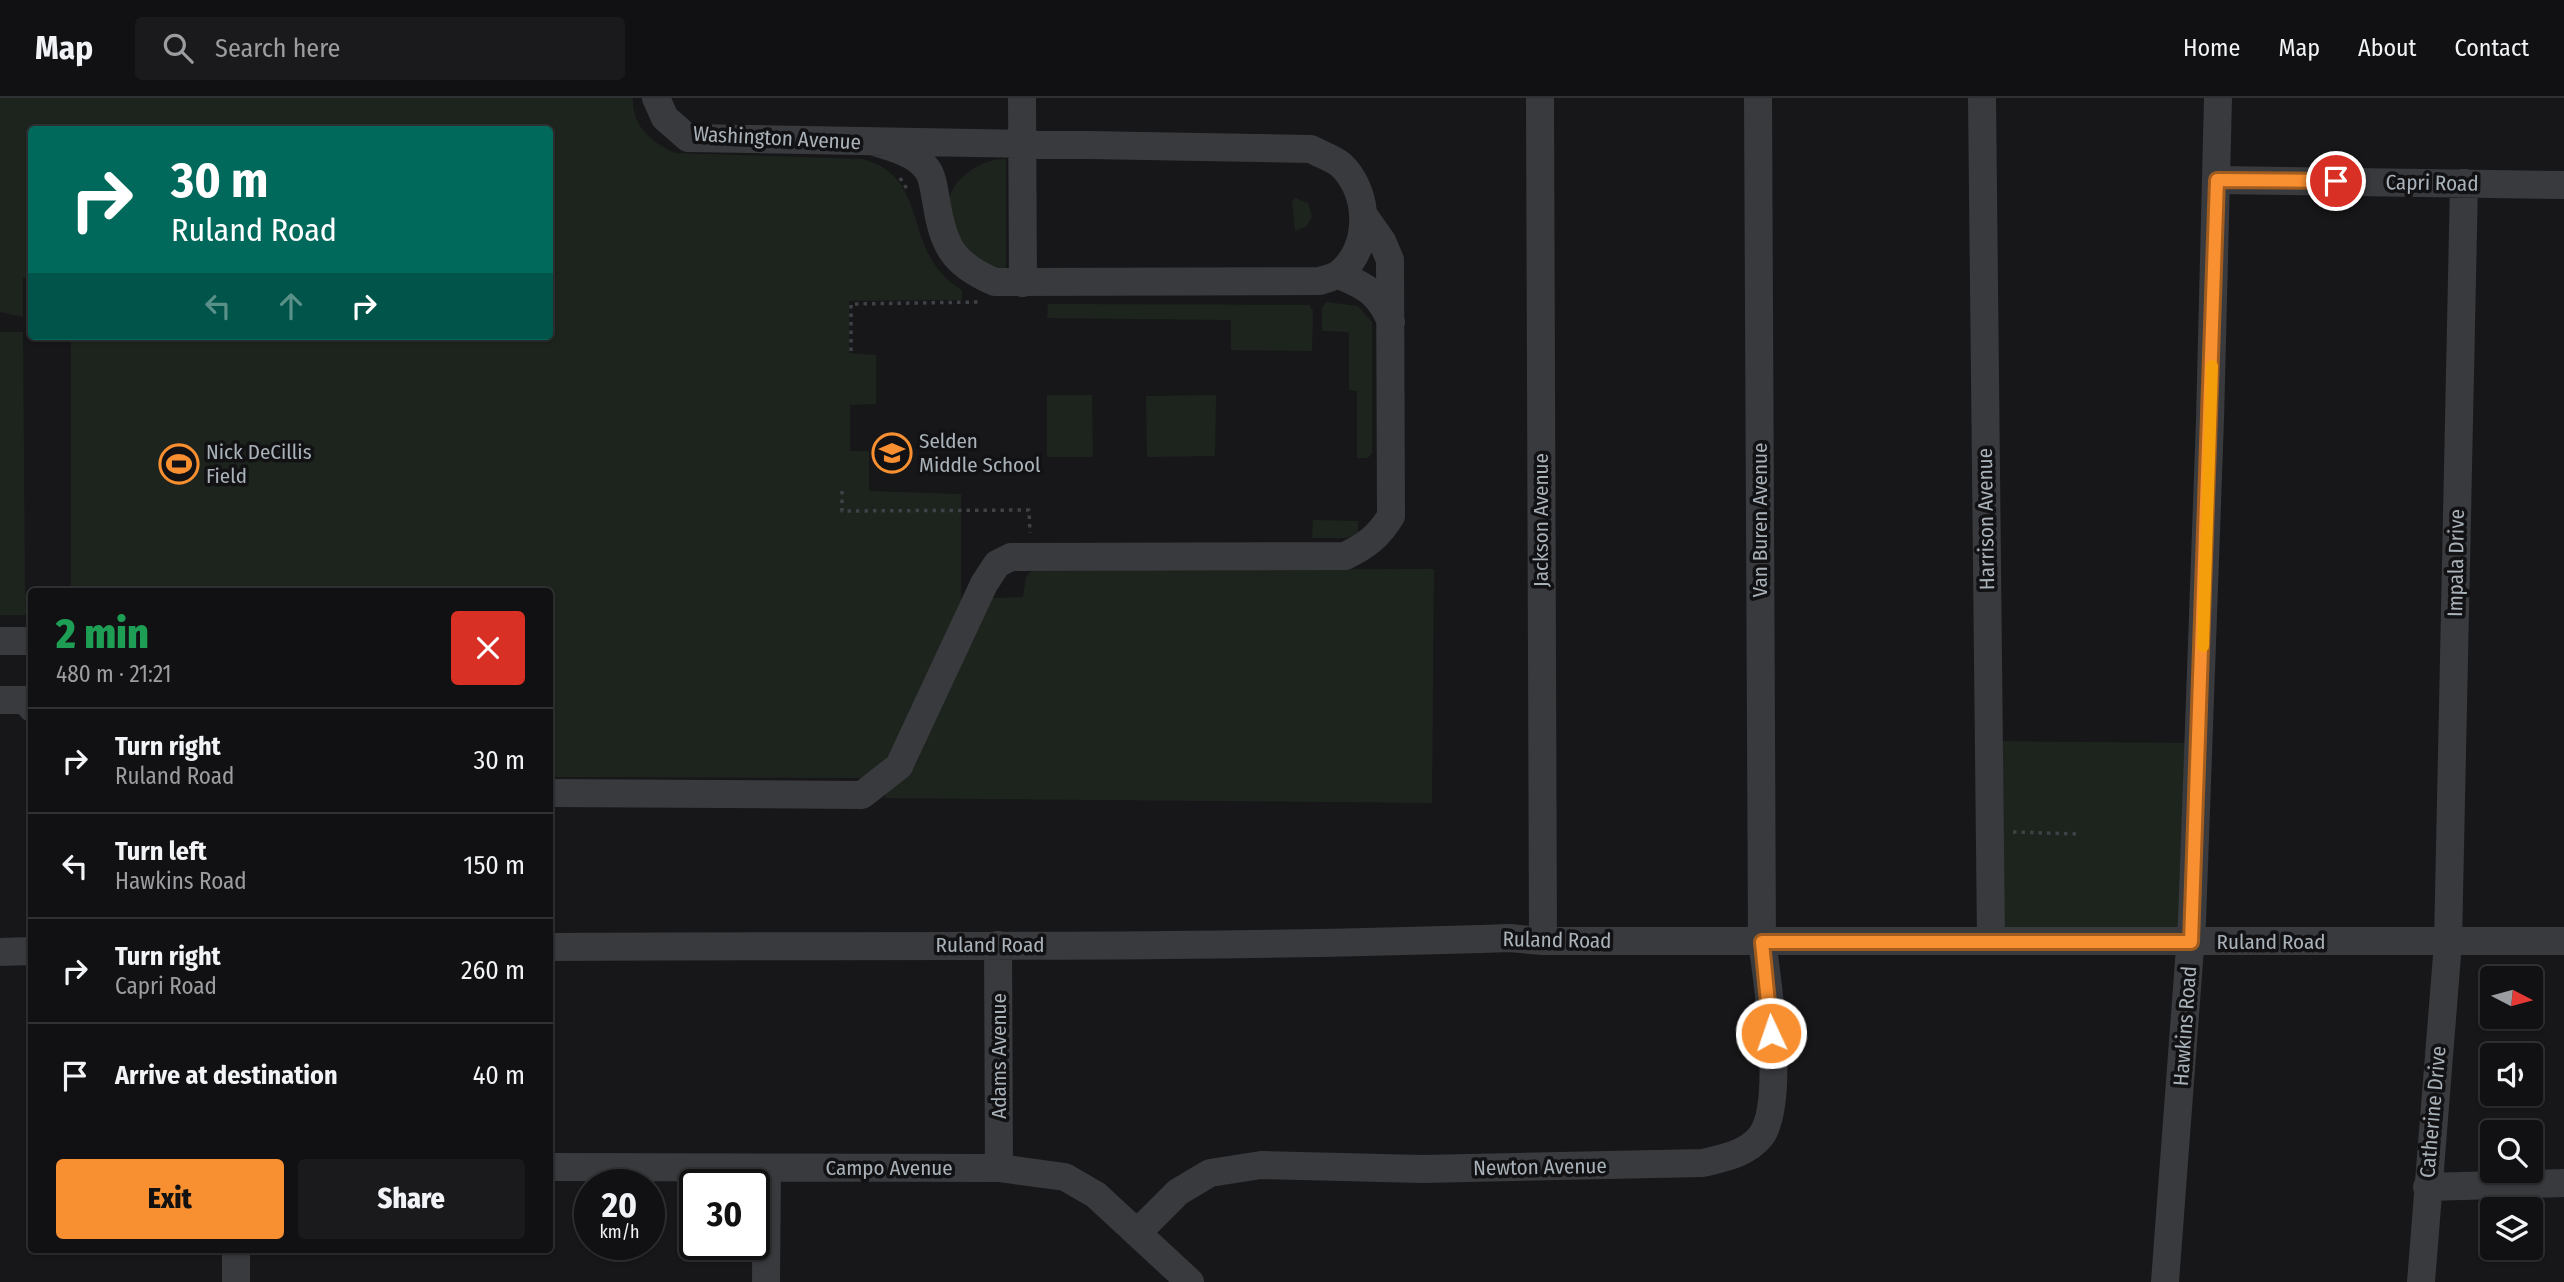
<!DOCTYPE html>
<html lang="en">
<head>
<meta charset="utf-8">
<style>
  :root { --surface:#111113; --page:#1a1a1c; --text:#f1f3f6; --muted:#9c9da0; --line:#303133; --accent:#f88f30 }
  body { margin:0; font-family:"Fira Sans Condensed",sans-serif; background:var(--page); color:var(--text); height:100vh; display:flex; flex-direction:column; font-size:26px; white-space:nowrap }
  * { box-sizing:border-box; margin:0 }
  p { font-size:23px; color:var(--muted) }
  .icon { flex:none; width:38px; height:38px; fill:none; stroke:currentColor; stroke-width:2; stroke-linecap:round; stroke-linejoin:round }
  .map { position:relative; flex:1; overflow:hidden }
  .side { position:absolute; left:28px; top:490px; width:525px; height:665px; display:flex; flex-direction:column; background:var(--surface); border-radius:7px; box-shadow:0 2px 5px #0004,0 0 0 2px var(--line) }
  .side>* { flex:none }
  .top-card { position:absolute; left:28px; top:28px; width:525px; height:214px; border-radius:7px; box-shadow:0 2px 5px #0004,0 0 0 2px var(--line); background:#00695c; color:#fff; overflow:hidden }
  .needle { width:46px; rotate:96deg }
  .buttons { position:absolute; left:2480px; top:868px; display:grid; gap:14px }
  .buttons a { display:grid; place-items:center; width:63px; height:63px; border-radius:7px; background:var(--surface); box-shadow:0 2px 5px #0004,0 0 0 2px var(--line); font-size:35px }
  .speed { position:absolute; left:574px; top:1071px; display:flex; gap:14px; font-size:35px; font-weight:700; text-align:center }
  .speed>* { display:grid; place-content:center; width:91px; height:91px; border-radius:50%; background:var(--surface); box-shadow:0 2px 5px #0004,0 0 0 2px var(--line); line-height:1 }
  .speed small { font-size:18px; font-weight:400 }
  .speed .limit { border:4px solid #111; border-radius:10px; background:#fff; color:#111 }
  .pin { position:absolute; display:grid; place-items:center; width:60px; height:60px; color:#fff; margin:-30px; border:4px solid #fff; border-radius:50%; box-shadow:0 2px 7px #0007 }
  .me { position:absolute; width:77px; margin:-38px; rotate:357deg; stroke-linejoin:round; filter:drop-shadow(0 0 5px #0008) }
  .turn { display:flex; align-items:center; gap:24px; height:147px; padding:0 28px; font-size:32px }
  .turn .icon { width:91px; height:91px; stroke-width:2.5 }
  .turn b { display:block; font-size:49px; line-height:60px }
  .lanes { display:flex; align-items:center; height:66px; padding:0 28px; background:#0003; justify-content:center; gap:35px; direction:ltr }
  .lanes .off { opacity:.35 }
  .round { display:grid; place-items:center; flex:none; width:74px; height:74px; border-radius:7px; background:var(--page) }
  .overview { display:flex; align-items:center; justify-content:space-between; height:119px; padding:0 28px }
  h1 { font-size:42px; font-weight:800; line-height:52px; color:#1e9e55 }
  .primary-button { display:flex; gap:14px; margin-top:auto; padding:14px 28px }
  .primary-button a { flex:1; height:80px; border-radius:7px; background:var(--accent); color:#111; font-size:28px; font-weight:800; line-height:80px; text-align:center }
  .primary-button a+a { background:var(--page); color:var(--text) }
  ul { padding:0; list-style:none }
  li { display:flex; align-items:center; gap:21px; height:105px; padding:0 28px; border-top:2px solid var(--line) }
  li div { flex:1 }
  li b { display:block; font-size:26px }
  li em { font-style:normal }
  header { display:flex; align-items:center; gap:42px; box-sizing:border-box; height:98px; padding:0 35px; background:var(--surface); border-bottom:2px solid var(--line) }
  header strong { font-size:33px }
  nav { display:flex; gap:38px; margin-inline-start:auto; font-size:24px }
  .search { width:490px; height:63px; background:var(--page); display:flex; align-items:center; gap:18px; box-sizing:border-box; padding:0 24px; border-radius:7px; color:var(--muted); font-size:26px }
  .map>svg:first-child { display:block }
</style>
</head>
<body>
<header>
<strong>Map</strong>
<div class="search"><svg class="icon" aria-label="search" viewBox="0 0 24 24"><circle cx="10" cy="10" r="6"/><path d="M15 15l6 6"/></svg>Search here</div>
<nav><a>Home</a><a>Map</a><a>About</a><a>Contact</a></nav>
</header>
<div class="map">
<svg width="2564" height="1184" viewBox="0 0 2564 1184">
  <rect width="100%" height="100%" fill="#171719"/>
  <path fill="#1d241d" d="M0,0H633C631,27 653,46 676,55L863,61C871,64 881,67 888,73C926,103 908,160 962,192V202L849,203V255L876,257V306L850,307V353H869V393L961,396V509L882,673L860,680L550,679V494L71,493V240L56,238H550V32H32V180H23V219L0,214Z
    M1006,61V174L966,158C961,144 948,125 948,111C946,83 982,59 1006,61Z
    M1295,100L1308,105L1312,118L1307,128L1295,133L1292,104Z
    M1326,204L1358,208L1372,224V355L1368,360H1357V293L1349,292V234L1322,233V210Z
    M1048,206L1309,207L1313,213L1312,253L1231,252V222L1047,220Z
    M0,234H23L25,495H31V517H0Z
    M1047,297H1092L1093,359H1047Z
    M1216,297L1215,358L1147,359L1146,298Z
    M1313,422L1358,423V436L1347,440H1312Z
    M1434,471L1432,705L884,700L987,500L1023,499L1026,479L1032,472Z
    M1989,643L2199,645L2191,844L1991,842Z"/>
  <g fill="none" stroke-linecap="round" stroke-linejoin="round">
    <path stroke="#3e4145" stroke-width="3.5" stroke-dasharray="3.5 5" stroke-linecap="butt" d="M900,80L909,94
      M851,253V206L980,204
      M842,393V413L1029,412L1030,435
      M2013,734L2079,736"/>
    <path stroke="#383a3e" stroke-width="28" d="M656,0L665,20L688,40L1311,51C1320,56 1332,60 1340,66C1370,93 1372,149 1340,175C1335,179 1326,181 1320,183L995,184C952,166 943,147 936,102C934,92 933,79 927,71C915,55 891,49 874,44
      M1022,0L1023,185
      M1540,0L1543,843
      M1982,0L1991,842
      M2217,82L2564,87
      M1339,177C1366,188 1380,196 1391,224
      M0,543H32
      M0,602H25L32,610
      M550,695L862,697L899,668L984,486L997,466L1011,459L1345,458C1366,448 1379,438 1391,418L1390,162L1382,143L1365,119
      M998,847L999,1070
      M550,849C869,847 1189,851 1509,840L1543,843H2564
      M0,854L32,853
      M550,1069L999,1070L1065,1079L1096,1097L1190,1184
      M2427,1089L2564,1085
      M1137,1135L1178,1094L1210,1075L1261,1067L1422,1071L1703,1065C1723,1060 1747,1056 1761,1038C1785,1006 1768,884 1762,844L1758,0
      M236,1184V1152
      M766,1184L767,1070
      M2165,1184L2192,823L2210,322L2218,0
      M2421,1184L2448,845L2464,85"/>
  </g>
  <g fill="none" stroke-linecap="round" stroke-linejoin="round">
    <g stroke="#a15d1f" stroke-width="18">
      <path id="route" d="M1771,935L1762,844H2191L2217,82L2336,83"/>
    </g>
    <use href="#route" stroke="#f88f30" stroke-width="12"/>
    <path stroke="#f59e0b" stroke-width="12" d="M2203,548L2212,268"/>
  </g>
  <defs>
    <g id="school-ring" transform="scale(2.0125)"><circle r="9.5" fill="#121214" stroke="#f88f30" stroke-width="1.5"/><path d="M0-5L7-2L0 1L-7-2ZM-4 1L0 2.5L4 1V4Q0 6-4 4Z" fill="#f88f30"/></g>
    <g id="stadium-ring" transform="scale(2.0125)"><circle r="9.5" fill="#121214" stroke="#f88f30" stroke-width="1.5"/><path d="M0-5a6.5 5 0 1 0 0 10a6.5 5 0 1 0 0-10ZM-3.5-1.8h7v3.6h-7Z" fill="#f88f30"/></g>
  </defs>
  <g fill-rule="evenodd">
    <use href="#school-ring" x="892" y="355"/>
    <use href="#stadium-ring" x="179" y="366"/>
  </g>
  <g text-anchor="middle" stroke-width="7" stroke-linejoin="round" paint-order="stroke">
    <g font-size="21" fill="#a9b1b9" stroke="#121214">
      <text transform="translate(777 40) rotate(3)" y="7">Washington Avenue</text>
      <text transform="translate(2432 85) rotate(1)" y="7">Capri Road</text>
      <text transform="translate(1986 421) rotate(-91)" y="7">Harrison Avenue</text>
      <text transform="translate(1541 422) rotate(-90)" y="7">Jackson Avenue</text>
      <text transform="translate(1760 422) rotate(-90)" y="7">Van Buren Avenue</text>
      <text transform="translate(2456 465) rotate(-89)" y="7">Impala Drive</text>
      <text transform="translate(1557 842) rotate(1)" y="7">Ruland Road</text>
      <text x="2271" y="851">Ruland Road</text>
      <text x="990" y="854">Ruland Road</text>
      <text transform="translate(2185 928) rotate(-86)" y="7">Hawkins Road</text>
      <text transform="translate(999 958) rotate(-90)" y="7">Adams Avenue</text>
      <text transform="translate(2433 1014) rotate(-85)" y="7">Catherine Drive</text>
      <text transform="translate(1540 1069) rotate(-1)" y="7">Newton Avenue</text>
      <text x="889" y="1077">Campo Avenue</text>
    </g>
    <g font-size="21" fill="#a9b1b9" stroke="#121214" text-anchor="start">
      <text x="919" y="350">Selden<tspan x="919" dy="24">Middle School</tspan></text>
      <text x="206" y="361">Nick DeCillis<tspan x="206" dy="24">Field</tspan></text>
    </g>
  </g>
</svg>
<div class="buttons">
<a><svg class="needle" viewBox="-14 -14 28 28"><path d="M0-13l5 13h-10z" fill="#e53935"/><path d="M0 13l5-13h-10z" fill="#9c9da0"/></svg></a>
<a><svg class="icon" aria-label="sound" viewBox="0 0 24 24"><path d="M4 9h4l5-4v14l-5-4H4zM17 9q2 3 0 6"/></svg></a>
<a><svg class="icon" aria-label="search" viewBox="0 0 24 24"><circle cx="10" cy="10" r="6"/><path d="M15 15l6 6"/></svg></a>
<a><svg class="icon" aria-label="layers" viewBox="0 0 24 24"><path d="M12 4l9 5-9 5-9-5zM3 14l9 5 9-5"/></svg></a>
</div>
<div class="speed"><div>20<small>km/h</small></div><div class="limit">30</div></div>
<div class="pin" style="left:2336px;top:83px;background:#d93025"><svg class="icon" aria-label="arrive" viewBox="0 0 24 24"><path d="M6 21V4h12l-3 4 3 4H6"/></svg></div>
<svg class="me" style="left:1771px;top:935px" viewBox="-20 -20 40 40"><circle r="17" fill="#f88f30" stroke="#fff" stroke-width="3"/><path d="M0-11L8 9 0 5-8 9z" fill="#fff"/></svg>
<div class="top-card">
<div class="turn"><svg class="icon" aria-label="right" viewBox="0 0 24 24"><path d="M7 20v-9h11M14 6l5 5-5 5"/></svg><div><b>30 m</b>Ruland Road</div></div>
<div class="lanes"><svg class="icon off" aria-label="left" viewBox="0 0 24 24"><path d="M17 20v-9H6M10 6l-5 5 5 5"/></svg><svg class="icon off" aria-label="ahead" viewBox="0 0 24 24"><path d="M12 20V5M6 11l6-6 6 6"/></svg><svg class="icon" aria-label="right" viewBox="0 0 24 24"><path d="M7 20v-9h11M14 6l5 5-5 5"/></svg></div>
</div>
<section class="side">
<div class="overview"><div><h1>2 min</h1><p>480 m · 21:21</p></div><a class="round" style="background:#d93025;color:#fff"><svg class="icon" aria-label="close" viewBox="0 0 24 24"><path d="M6 6l12 12M18 6L6 18"/></svg></a></div>
<ul>
<li><svg class="icon" aria-label="right" viewBox="0 0 24 24"><path d="M7 20v-9h11M14 6l5 5-5 5"/></svg><div><b>Turn right</b><p>Ruland Road</p></div><em>30 m</em></li>
<li><svg class="icon" aria-label="left" viewBox="0 0 24 24"><path d="M17 20v-9H6M10 6l-5 5 5 5"/></svg><div><b>Turn left</b><p>Hawkins Road</p></div><em>150 m</em></li>
<li><svg class="icon" aria-label="right" viewBox="0 0 24 24"><path d="M7 20v-9h11M14 6l5 5-5 5"/></svg><div><b>Turn right</b><p>Capri Road</p></div><em>260 m</em></li>
<li><svg class="icon" aria-label="arrive" viewBox="0 0 24 24"><path d="M6 21V4h12l-3 4 3 4H6"/></svg><div><b>Arrive at destination</b></div><em>40 m</em></li>
</ul>
<div class="primary-button"><a>Exit</a><a>Share</a></div>
</section>
</div>
</body>
</html>
